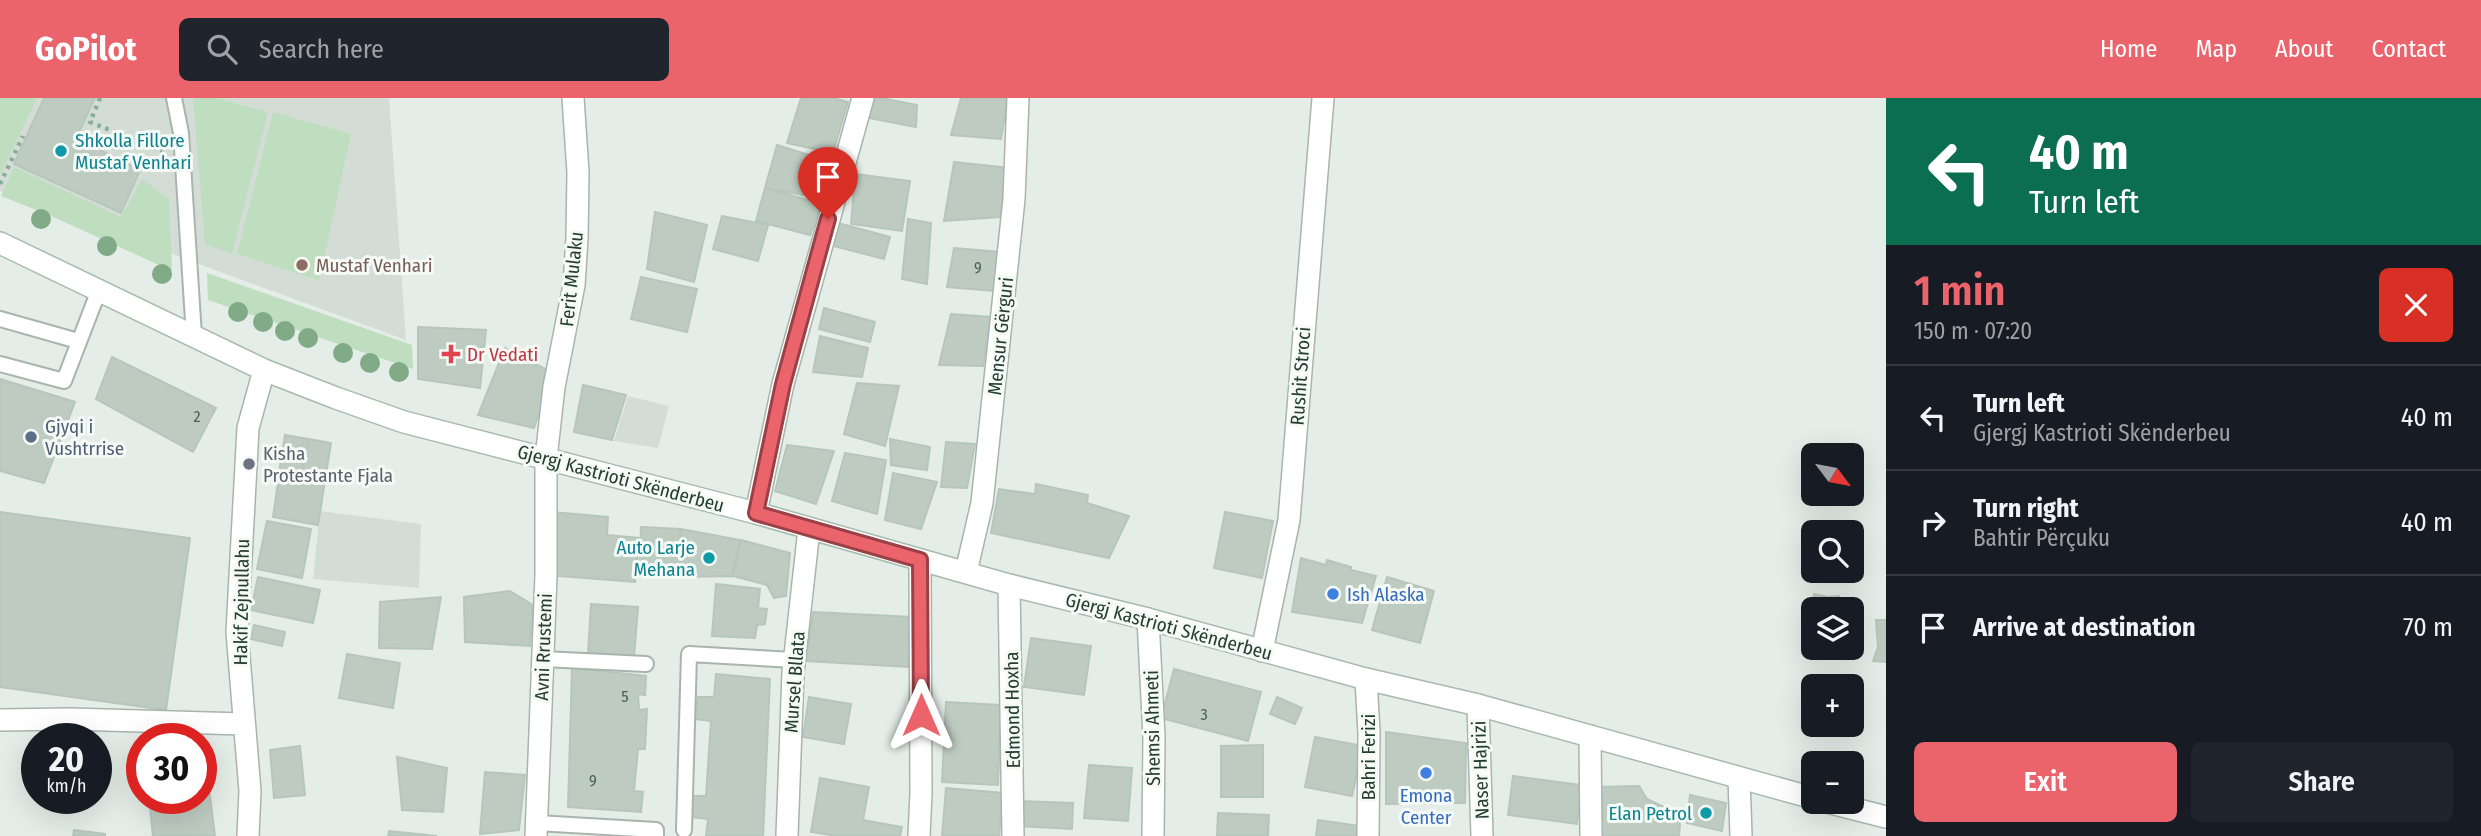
<!DOCTYPE html>
<html lang="en">
<head>
<meta charset="utf-8">
<style>
  :root { --surface:#171b24; --page:#20242c; --text:#f1f3f6; --muted:#9ea1a6; --line:#363941; --accent:#eb646c }
  body { margin:0; font-family:"Fira Sans Condensed",sans-serif; background:var(--page); color:var(--text); height:100vh; display:flex; flex-direction:column; font-size:26px; white-space:nowrap }
  * { box-sizing:border-box; margin:0 }
  p { font-size:23px; color:var(--muted) }
  .icon { flex:none; width:38px; height:38px; fill:none; stroke:currentColor; stroke-width:2; stroke-linecap:round; stroke-linejoin:round }
  .map { position:relative; flex:1; overflow:hidden }
  .drawer { display:flex; flex-direction:column; background:var(--surface); width:595px }
  .drawer>* { flex:none }
  .banner { background:#0b6e4f; color:#fff; overflow:hidden }
  .needle { width:46px; rotate:122deg }
  .buttons { position:absolute; left:1801px; top:345px; display:grid; gap:14px }
  .buttons a { display:grid; place-items:center; width:63px; height:63px; border-radius:10px; background:var(--surface); box-shadow:0 7px 28px #0002; font-size:35px }
  .speed { position:absolute; left:21px; top:625px; display:flex; gap:14px; font-size:35px; font-weight:700; text-align:center }
  .speed>* { display:grid; place-content:center; width:91px; height:91px; border-radius:50%; background:var(--surface); box-shadow:0 7px 28px #0002; line-height:1 }
  .speed small { font-size:18px; font-weight:400 }
  .speed .limit { border:10px solid #d22; background:#fff; color:#111 }
  .pin { position:absolute; display:grid; place-items:center; width:60px; height:60px; color:#fff; margin:-72px -30px; border-radius:50% 50% 50% 0; rotate:-45deg; box-shadow:0 0 7px #0007 }
  .pin .icon { rotate:45deg }
  .me { position:absolute; width:77px; margin:-38px; rotate:0deg; stroke-linejoin:round; filter:drop-shadow(0 0 5px #0008) }
  .turn { display:flex; align-items:center; gap:24px; height:147px; padding:0 28px; font-size:32px }
  .turn .icon { width:91px; height:91px; stroke-width:2.5 }
  .turn b { display:block; font-size:49px; line-height:60px }
  .round { display:grid; place-items:center; flex:none; width:74px; height:74px; border-radius:10px; background:var(--page) }
  .summary { display:flex; align-items:center; justify-content:space-between; height:119px; padding:0 28px }
  h1 { font-size:42px; font-weight:600; line-height:52px; color:var(--accent) }
  .button { display:flex; gap:14px; margin-top:auto; padding:14px 28px }
  .button a { flex:1; height:80px; border-radius:10px; background:var(--accent); color:#fff; font-size:28px; font-weight:600; line-height:80px; text-align:center }
  .button a+a { background:var(--page); color:var(--text) }
  ul { padding:0; list-style:none }
  li { display:flex; align-items:center; gap:21px; height:105px; padding:0 28px; border-top:2px solid var(--line) }
  li div { flex:1 }
  li b { display:block; font-size:26px }
  li em { font-style:normal }
  header { display:flex; align-items:center; gap:42px; box-sizing:border-box; height:98px; padding:0 35px; background:var(--accent); color:#fff }
  header strong { font-size:33px }
  nav { display:flex; gap:38px; margin-inline-start:auto; font-size:24px }
  .search { width:490px; height:63px; background:var(--page); display:flex; align-items:center; gap:18px; box-sizing:border-box; padding:0 24px; border-radius:10px; color:var(--muted); font-size:26px }
  main { display:flex; flex:1; min-height:0 }
  .map>svg:first-child { display:block }
</style>
</head>
<body>
<header>
<strong>GoPilot</strong>
<div class="search"><svg class="icon" aria-label="search" viewBox="0 0 24 24"><circle cx="10" cy="10" r="6"/><path d="M15 15l6 6"/></svg>Search here</div>
<nav><a>Home</a><a>Map</a><a>About</a><a>Contact</a></nav>
</header>
<main>
<div class="map">
<svg width="1886" height="738" viewBox="0 0 1886 738">
  <rect width="100%" height="100%" fill="#e4ede7"/>
  <path fill="#d3ddd5" d="M0,0H389L406,242L0,93Z
    M628,298L669,308L658,350L614,343Z
    M320,413L421,426L419,490L313,481Z"/>
  <path fill="#bfddbf" d="M0,0H37L0,77Z
    M193,0H217L268,14L232,156L205,146Z
    M273,14L351,36L319,182L237,156Z
    M14,69L121,119L142,81L169,101L172,173L49,117L1,98Z
    M207,175L412,247L413,271L208,202Z"/>
  <path fill="#bdcbc1" stroke="#b7c6bb" stroke-width="2" d="M44,0H95L76,40L140,72L121,115L14,66Z
    M801,0H833L848,4L833,55L787,45Z
    M867,0H881L917,7L916,29L864,19Z
    M961,0H1008L1001,41L951,37Z
    M777,47L828,63L820,100L765,90Z
    M954,64L1009,70L1000,119L944,123Z
    M855,76L910,83L902,133L851,126Z
    M765,90L822,106L810,137L756,123Z
    M655,114L707,127L694,184L647,171Z
    M722,118L768,127L758,163L713,151Z
    M908,121L931,125L927,186L902,181Z
    M838,125L890,139L884,161L830,147Z
    M954,150L1000,154L994,193L947,189Z
    M641,179L697,191L687,234L631,221Z
    M824,210L875,224L870,244L819,231Z
    M951,216L991,219L983,268L939,267Z
    M418,229L486,232L480,290L418,281Z
    M820,238L868,250L862,279L813,274Z
    M505,250L553,275L534,330L478,317Z
    M112,259L216,310L193,354L96,301Z
    M0,281L75,304L44,385L0,373Z
    M857,285L899,288L885,348L844,336Z
    M583,287L626,297L612,342L574,334Z
    M285,337L331,345L318,427L273,419Z
    M285,337L309,341L301,376L279,374Z
    M309,341L331,345L325,381L301,376Z
    M890,341L930,349L927,372L891,367Z
    M946,344L975,346L967,390L941,389Z
    M787,347L834,353L816,406L775,393Z
    M845,355L886,362L877,416L832,403Z
    M893,375L937,384L921,431L885,422Z
    M1036,386L1088,397L1087,405L1129,418L1109,460L991,435L999,391L1035,396Z
    M0,414L190,440L166,612L0,589Z
    M552,414L608,419L607,437L639,440L635,484L547,477Z
    M1225,414L1273,423L1262,480L1214,470Z
    M267,423L311,431L302,480L257,471Z
    M641,429L680,431V479L639,478Z
    M681,431L740,442L732,478L681,479Z
    M741,442L790,455L786,498L774,500L767,487L733,478Z
    M1301,460L1326,467L1327,462L1351,469V472L1376,478L1362,525L1292,514Z
    M258,479L320,492L313,525L251,512Z
    M1387,479L1434,493L1420,545L1372,532Z
    M716,486L760,491L758,510L767,511L765,526L757,527L755,540L712,538Z
    M510,493L533,507L530,548L465,544L464,499Z
    M1814,496L1828,499L1839,498L1838,511H1813V538H1811Z
    M441,499L432,551L379,550L380,504Z
    M591,506L638,509L634,559L588,556Z
    M813,514L912,519L908,569L806,563Z
    M1876,522H1886V564L1873,563L1878,549Z
    M254,527L285,534L282,548L251,541Z
    M1031,540L1091,548L1084,597L1024,589Z
    M347,556L400,565L393,610L339,600Z
    M572,570L646,578L645,597L638,596L639,612L647,611L645,651H638L634,693L643,694L641,714L568,709Z
    M1174,571L1261,594L1248,643L1161,620Z
    M716,576L770,581L763,738H706L708,721L692,719V698H706L711,623L694,621L698,599H714Z
    M809,599L851,606L844,646L803,639Z
    M1277,599L1302,610L1295,626L1270,616Z
    M946,604L1001,607L998,687L942,684Z
    M1386,634L1466,645L1465,705L1386,706Z
    M202,635L215,738H153L149,700H201V640H153Z
    M1315,639L1363,648L1352,698L1305,689Z
    M1263,647V699H1221V648Z
    M300,648L305,697L274,700L270,652Z
    M397,659L447,670L443,714L402,712Z
    M1089,667L1132,670L1128,723L1084,720Z
    M485,674L525,677L519,732L480,736Z
    M1513,678L1582,687L1577,726L1508,717Z
    M820,680L869,689L863,722L902,729L900,738H837L811,734Z
    M1639,688L1647,701L1664,709L1680,726L1679,738H1596L1595,689Z
    M946,690L1003,695L999,738H942Z
    M1690,697L1726,705L1722,733L1687,725Z
    M1019,703L1073,705L1072,731L1018,728Z
    M1218,715L1269,717L1268,738H1217Z
    M1318,722L1360,728L1358,738H1316Z
    M74,732L105,736V738H73Z
    M389,733L437,738H388Z"/>
  <g fill="none" stroke-linecap="round" stroke-linejoin="round">
    <g stroke="#a7b5ac" stroke-width="18">
      <path id="lane" d="M174,0L181,35L194,238
        M0,221L78,243
        M0,266L64,283L99,192
        M543,561L646,566
        M537,725L656,732V738
        M684,732L689,556L794,562"/>
    </g>
    <g stroke="#a7b5ac" stroke-width="24">
      <path id="street" d="M756,415L783,286L863,0
        M966,474L982,405L1014,101L1018,0
        M1009,487L1013,738
        M1148,521L1154,639L1153,738
        M1262,553L1289,422L1323,0
        M1366,581L1369,635L1368,738
        M1478,607L1482,738
        M0,622L71,621L243,626
        M1590,638L1591,738
        M1739,680L1741,738
        M248,738L250,693L237,534L248,330L264,272
        M536,738L546,477V360L554,289L574,187L577,140L578,74L573,0
        M787,738L793,575L809,431
        M919,738L921,695L920,462"/>
    </g>
    <g stroke="#a6bbae" stroke-width="24">
      <path id="secondary" d="M0,145L264,272L336,300L404,324L756,415L1009,487L1148,521L1366,581L1478,607L1813,700
        M1827,704L1886,719"/>
    </g>
    <path stroke="#86af96" stroke-width="4.5" stroke-dasharray="3.5 5" stroke-linecap="butt" d="M100,0L90,24L162,53
      M0,86L23,38"/>
    <use href="#lane" stroke="#fff" stroke-width="14"/>
    <use href="#street" stroke="#fff" stroke-width="21"/>
    <use href="#secondary" stroke="#fff" stroke-width="21"/>
  </g>
  <g fill="#81aa86">
    <circle cx="41" cy="121" r="10"/>
    <circle cx="107" cy="148" r="10"/>
    <circle cx="162" cy="176" r="10"/>
    <circle cx="238" cy="214" r="10"/>
    <circle cx="263" cy="224" r="10"/>
    <circle cx="285" cy="233" r="10"/>
    <circle cx="308" cy="240" r="10"/>
    <circle cx="343" cy="255" r="10"/>
    <circle cx="370" cy="265" r="10"/>
    <circle cx="399" cy="274" r="10"/>
  </g>
  <g fill="none" stroke-linecap="round" stroke-linejoin="round">
    <g stroke="#994146" stroke-width="18">
      <path id="route" d="M828,121L783,286L756,415L920,462L921,617"/>
    </g>
    <use href="#route" stroke="#eb646c" stroke-width="12"/>
  </g>
  <g fill="#0f9aa8" stroke="#f5faf6" stroke-width="2.5">
    <circle cx="61" cy="53" r="7"/>
    <circle cx="709" cy="460" r="7"/>
    <circle cx="1706" cy="715" r="7"/>
  </g>
  <circle fill="#8d6e63" stroke="#f5faf6" stroke-width="2.5" cx="302" cy="167" r="7"/>
  <path fill="#e0444e" stroke="#f5faf6" stroke-width="2.5" d="M447.5 245.5h7v7h7v7h-7v7h-7v-7h-7v-7h7z"/>
  <circle fill="#5c6f8a" stroke="#f5faf6" stroke-width="2.5" cx="31" cy="339" r="7"/>
  <circle fill="#6b7280" stroke="#f5faf6" stroke-width="2.5" cx="249" cy="366" r="7"/>
  <g fill="#3f7fe0" stroke="#f5faf6" stroke-width="2.5">
    <circle cx="1333" cy="496" r="7"/>
    <circle cx="1426" cy="675" r="7"/>
  </g>
  <g text-anchor="middle" stroke-width="6" stroke-linejoin="round" paint-order="stroke">
    <g font-size="16" fill="#4a6154">
      <text x="978" y="175">9</text>
      <text x="197" y="324">2</text>
      <text x="625" y="604">5</text>
      <text x="1204" y="622">3</text>
      <text x="593" y="688">9</text>
    </g>
    <g font-size="19" fill="#0d838f" stroke="#f5faf6" text-anchor="end">
      <text x="75" y="49" text-anchor="start">Shkolla Fillore<tspan x="75" dy="22">Mustaf Venhari</tspan></text>
      <text x="695" y="456">Auto Larje<tspan x="695" dy="22">Mehana</tspan></text>
      <text x="1692" y="722">Elan Petrol</text>
    </g>
    <g font-size="19" fill="#785e54" stroke="#f5faf6" text-anchor="start">
      <text x="316" y="174">Mustaf Venhari</text>
    </g>
    <g font-size="19" fill="#243e2f" stroke="#f5faf6">
      <text transform="translate(571 181) rotate(-84)" y="7">Ferit Mulaku</text>
      <text transform="translate(1000 238) rotate(-84)" y="7">Mensur Gërguri</text>
      <text transform="translate(1300 278) rotate(-86)" y="7">Rushit Stroci</text>
      <text transform="translate(621 380) rotate(15)" y="7">Gjergj Kastrioti Skënderbeu</text>
      <text transform="translate(241 504) rotate(-89)" y="7">Hakif Zejnullahu</text>
      <text transform="translate(1169 528) rotate(15)" y="7">Gjergj Kastrioti Skënderbeu</text>
      <text transform="translate(543 549) rotate(-88)" y="7">Avni Rrustemi</text>
      <text transform="translate(794 584) rotate(-86)" y="7">Mursel Bllata</text>
      <text transform="translate(1012 612) rotate(-91)" y="7">Edmond Hoxha</text>
      <text transform="translate(1152 630) rotate(-91)" y="7">Shemsi Ahmeti</text>
      <text transform="translate(1368 659) rotate(-90)" y="7">Bahri Ferizi</text>
      <text transform="translate(1480 672) rotate(-92)" y="7">Naser Hajrizi</text>
    </g>
    <g font-size="19" fill="#be3a42" stroke="#f5faf6" text-anchor="start">
      <text x="467" y="263">Dr Vedati</text>
    </g>
    <g font-size="19" fill="#4e5e75" stroke="#f5faf6" text-anchor="start">
      <text x="45" y="335">Gjyqi i<tspan x="45" dy="22">Vushtrrise</tspan></text>
    </g>
    <g font-size="19" fill="#5b616d" stroke="#f5faf6" text-anchor="start">
      <text x="263" y="362">Kisha<tspan x="263" dy="22">Protestante Fjala</tspan></text>
    </g>
    <g font-size="19" fill="#366cbe" stroke="#f5faf6" text-anchor="start">
      <text x="1347" y="503">Ish Alaska</text>
      <text x="1426" y="704" text-anchor="middle">Emona<tspan x="1426" dy="22">Center</tspan></text>
    </g>
  </g>
</svg>
<div class="buttons">
<a><svg class="needle" viewBox="-14 -14 28 28"><path d="M0-13l5 13h-10z" fill="#e53935"/><path d="M0 13l5-13h-10z" fill="#9ea1a6"/></svg></a>
<a><svg class="icon" aria-label="search" viewBox="0 0 24 24"><circle cx="10" cy="10" r="6"/><path d="M15 15l6 6"/></svg></a>
<a><svg class="icon" aria-label="layers" viewBox="0 0 24 24"><path d="M12 4l9 5-9 5-9-5zM3 14l9 5 9-5"/></svg></a>
<a>+</a>
<a>−</a>
</div>
<div class="speed"><div>20<small>km/h</small></div><div class="limit">30</div></div>
<div class="pin" style="left:828px;top:121px;background:#d93025"><svg class="icon" aria-label="arrive" viewBox="0 0 24 24"><path d="M6 21V4h12l-3 4 3 4H6"/></svg></div>
<svg class="me" style="left:921px;top:617px" viewBox="-20 -20 40 40"><path d="M0-17L14 15 0 8-14 15z" fill="#eb646c" stroke="#fff" stroke-width="4"/></svg>
</div>
<section class="drawer">
<div class="banner">
<div class="turn"><svg class="icon" aria-label="left" viewBox="0 0 24 24"><path d="M17 20v-9H6M10 6l-5 5 5 5"/></svg><div><b>40 m</b>Turn left</div></div>
</div>
<div class="summary"><div><h1>1 min</h1><p>150 m · 07:20</p></div><a class="round" style="background:#d93025;color:#fff"><svg class="icon" aria-label="close" viewBox="0 0 24 24"><path d="M6 6l12 12M18 6L6 18"/></svg></a></div>
<ul>
<li><svg class="icon" aria-label="left" viewBox="0 0 24 24"><path d="M17 20v-9H6M10 6l-5 5 5 5"/></svg><div><b>Turn left</b><p>Gjergj Kastrioti Skënderbeu</p></div><em>40 m</em></li>
<li><svg class="icon" aria-label="right" viewBox="0 0 24 24"><path d="M7 20v-9h11M14 6l5 5-5 5"/></svg><div><b>Turn right</b><p>Bahtir Përçuku</p></div><em>40 m</em></li>
<li><svg class="icon" aria-label="arrive" viewBox="0 0 24 24"><path d="M6 21V4h12l-3 4 3 4H6"/></svg><div><b>Arrive at destination</b></div><em>70 m</em></li>
</ul>
<div class="button"><a>Exit</a><a>Share</a></div>
</section>
</main>
</body>
</html>
